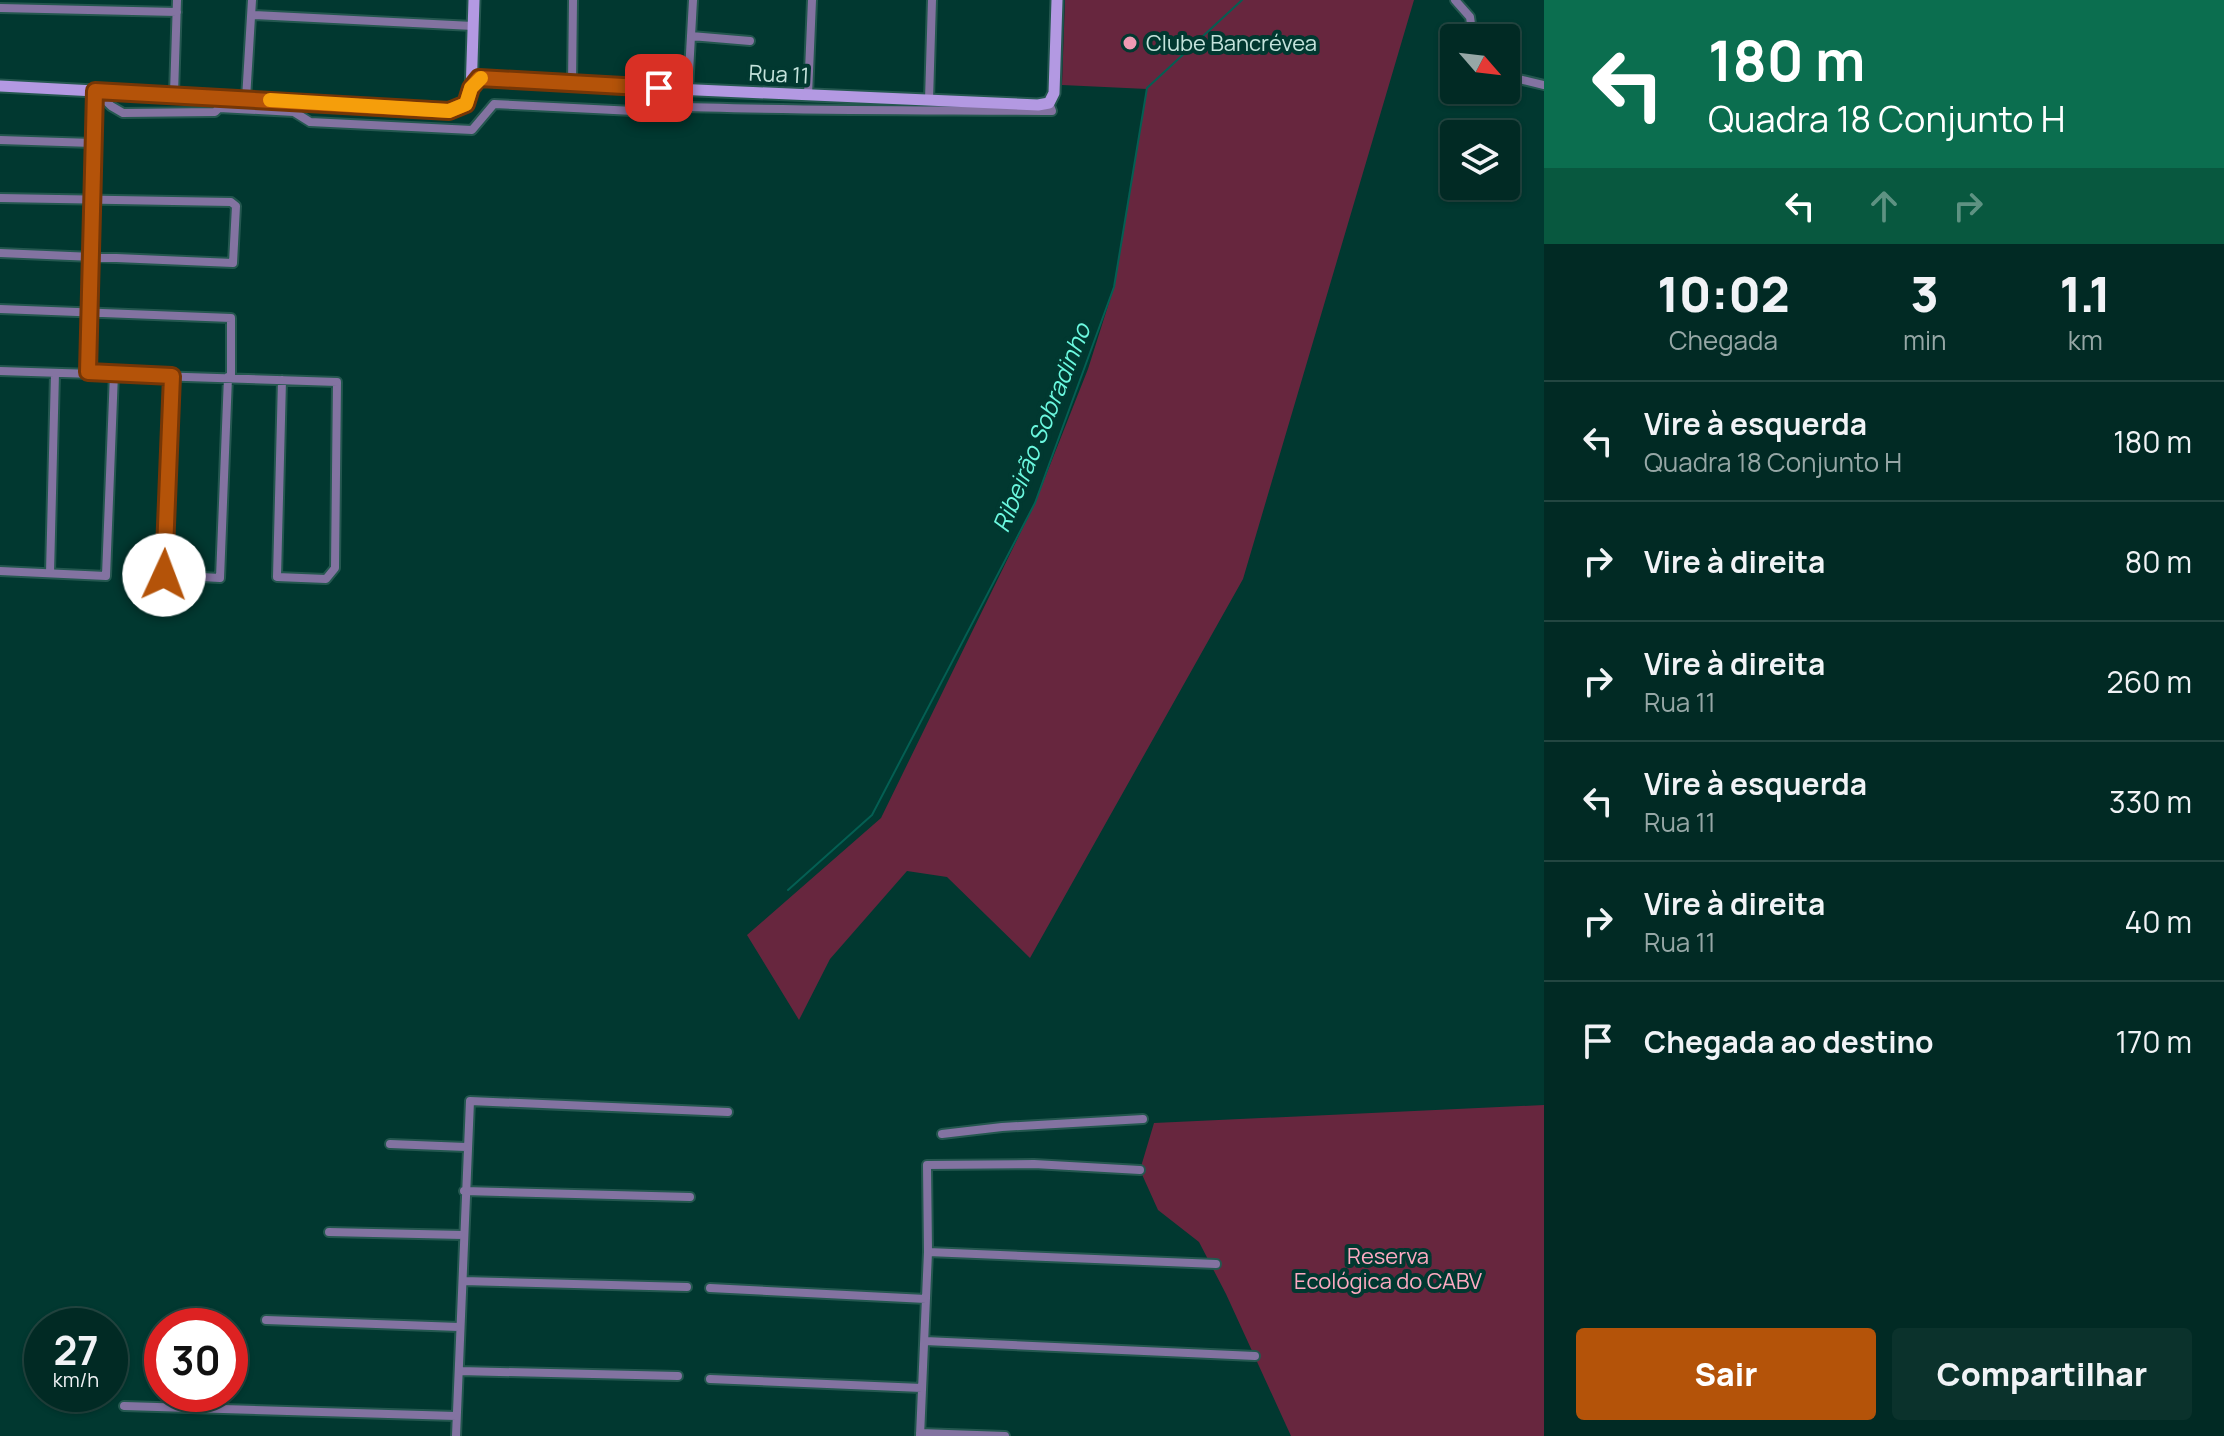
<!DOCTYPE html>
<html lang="pt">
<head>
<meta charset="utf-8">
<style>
  :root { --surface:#012a24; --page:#0b322c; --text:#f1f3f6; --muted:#96a7a6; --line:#234641; --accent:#b45309 }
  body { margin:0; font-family:Manrope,sans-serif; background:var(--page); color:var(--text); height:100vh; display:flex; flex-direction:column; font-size:30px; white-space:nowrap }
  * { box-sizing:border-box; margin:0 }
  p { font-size:26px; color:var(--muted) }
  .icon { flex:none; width:44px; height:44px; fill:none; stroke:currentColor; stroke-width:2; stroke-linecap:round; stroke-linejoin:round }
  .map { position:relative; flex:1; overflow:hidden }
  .sheet { display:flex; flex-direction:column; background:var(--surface); width:680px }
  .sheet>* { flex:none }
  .banner { background:#0b6e4f; color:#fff; overflow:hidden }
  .needle { width:52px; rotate:118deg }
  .controls { position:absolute; left:1440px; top:24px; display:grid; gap:16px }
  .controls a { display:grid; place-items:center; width:80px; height:80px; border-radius:8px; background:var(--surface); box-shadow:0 2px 6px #0004,0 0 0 2px var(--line); font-size:40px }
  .speed { position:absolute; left:24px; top:1308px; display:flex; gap:16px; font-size:40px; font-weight:700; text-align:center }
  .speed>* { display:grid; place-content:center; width:104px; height:104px; border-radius:50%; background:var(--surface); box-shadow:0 2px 6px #0004,0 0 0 2px var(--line); line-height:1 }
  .speed small { font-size:20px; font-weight:400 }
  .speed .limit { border:12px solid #d22; background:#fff; color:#111 }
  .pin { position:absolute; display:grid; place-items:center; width:68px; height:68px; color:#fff; margin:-34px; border-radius:16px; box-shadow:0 4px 12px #0006 }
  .me { position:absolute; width:88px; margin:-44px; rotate:2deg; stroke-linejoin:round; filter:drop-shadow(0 0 6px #0008) }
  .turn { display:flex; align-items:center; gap:28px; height:168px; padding:0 32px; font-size:36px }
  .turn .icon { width:104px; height:104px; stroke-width:2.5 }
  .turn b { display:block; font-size:56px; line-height:68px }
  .lanes { display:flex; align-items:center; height:76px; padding:0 32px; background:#0003; justify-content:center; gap:40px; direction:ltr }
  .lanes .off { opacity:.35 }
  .eta { display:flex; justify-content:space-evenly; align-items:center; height:136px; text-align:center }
  .eta b { font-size:48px; font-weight:800; line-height:56px }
  .primary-button { display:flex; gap:16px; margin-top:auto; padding:16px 32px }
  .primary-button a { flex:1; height:92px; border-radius:8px; background:var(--accent); color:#fff; font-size:32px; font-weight:800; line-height:92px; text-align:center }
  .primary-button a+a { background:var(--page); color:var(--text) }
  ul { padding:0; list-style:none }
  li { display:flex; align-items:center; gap:24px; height:120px; padding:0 32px; border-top:2px solid var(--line) }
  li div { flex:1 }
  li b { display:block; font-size:30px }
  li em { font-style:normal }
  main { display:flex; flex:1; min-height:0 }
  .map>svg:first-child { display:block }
</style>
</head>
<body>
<main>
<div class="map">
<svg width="1544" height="1436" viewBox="0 0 1544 1436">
  <rect width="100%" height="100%" fill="#013830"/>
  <path fill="#67263e" d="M1065,0H1414L1243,579L1030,958L947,877L907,871L830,959L799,1020L747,935L881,818L1035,503L1088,369L1114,287L1147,89L1062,85Z
    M1544,1105V1436H1291L1226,1294L1199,1242L1158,1210L1140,1170L1154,1123Z"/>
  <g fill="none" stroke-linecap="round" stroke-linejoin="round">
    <path stroke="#045f53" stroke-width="2" d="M788,890L872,815L1035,503L1114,287L1147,88L1242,0"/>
    <g stroke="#24574f" stroke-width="12">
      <path id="street" d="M1455,0L1470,17L1473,38
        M0,8L177,12
        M252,15L473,26
        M691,36L750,41
        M1506,76L1544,85
        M572,84L573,0
        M688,90L693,0
        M96,91L111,106L123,113L215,112L219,108L294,112L310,122L472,130L494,104L654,112L659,106C790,111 920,110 1052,111L1049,103
        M174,94L177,0
        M808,95L812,0
        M246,99L252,0
        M929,100L932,0
        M0,140L93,143
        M0,198L231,202L236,206L233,263L0,253
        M0,309L231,318V376
        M0,371L337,382L335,568L326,579L277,577L282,380
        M88,372L95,91
        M172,376L164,575L220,578L228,377
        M0,571L106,576L114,373
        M50,573L55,373
        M942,1134L1002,1127L1143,1119
        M390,1144L466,1147
        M464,1191L690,1197
        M329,1232L463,1235
        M928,1252L1216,1264
        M463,1281L687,1287
        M710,1288L926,1299
        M266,1320L459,1327
        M925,1341L1255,1356
        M459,1371L678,1376
        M710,1379L922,1388
        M124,1406L456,1416
        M920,1433L1005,1436
        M456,1436L470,1101L728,1112
        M920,1436L928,1252L927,1165L1034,1164L1140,1170"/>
    </g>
    <g stroke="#24574f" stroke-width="15">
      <path id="secondary" d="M0,86L456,110L466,104L471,94L474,0
        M471,88L483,78L495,81L1038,105L1049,103L1054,93L1057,0"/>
    </g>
    <use href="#street" stroke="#8373a1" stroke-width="8"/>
    <use href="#secondary" stroke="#b399e2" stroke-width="11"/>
  </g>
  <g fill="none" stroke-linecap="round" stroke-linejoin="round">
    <g stroke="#753606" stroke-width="20">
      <path id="route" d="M164,575L172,376L88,372L95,91L449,111L466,104L471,88L479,78L659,88"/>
    </g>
    <use href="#route" stroke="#b45309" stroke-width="14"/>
    <path stroke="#f59e0b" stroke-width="14" d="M270,100L449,111L466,104L471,88L481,78"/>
  </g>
  <circle fill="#f09ab4" stroke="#013830" stroke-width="3" cx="1130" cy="43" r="8"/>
  <g text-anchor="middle" stroke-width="8" stroke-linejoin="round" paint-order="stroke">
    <g font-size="22" fill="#c4e3dc" stroke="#013830" text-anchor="start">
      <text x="1146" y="51">Clube Bancrévea</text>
    </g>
    <g font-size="22" fill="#c4e3dc" stroke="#013830">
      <text transform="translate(779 74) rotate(3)" y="8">Rua 11</text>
    </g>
    <g font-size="22" fill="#fdaac2" stroke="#013830">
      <text x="1388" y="1264">Reserva<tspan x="1388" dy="25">Ecológica do CABV</tspan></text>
    </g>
    <g font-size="24" font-style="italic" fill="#6bf8df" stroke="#013830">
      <text transform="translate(1042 428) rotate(-68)" y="8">Ribeirão Sobradinho</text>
    </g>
  </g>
</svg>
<div class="controls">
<a><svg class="needle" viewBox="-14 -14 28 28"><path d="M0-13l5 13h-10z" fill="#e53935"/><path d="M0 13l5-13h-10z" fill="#96a7a6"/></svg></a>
<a><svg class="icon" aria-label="layers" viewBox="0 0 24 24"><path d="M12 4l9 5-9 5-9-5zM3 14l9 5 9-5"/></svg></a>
</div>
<div class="speed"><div>27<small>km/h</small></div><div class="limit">30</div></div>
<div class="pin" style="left:659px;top:88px;background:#d93025"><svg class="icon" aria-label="arrive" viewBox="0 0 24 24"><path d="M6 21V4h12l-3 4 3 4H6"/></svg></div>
<svg class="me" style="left:164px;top:575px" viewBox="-20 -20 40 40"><circle r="19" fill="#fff"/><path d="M0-13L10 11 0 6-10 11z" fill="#b45309"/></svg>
</div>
<section class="sheet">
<div class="banner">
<div class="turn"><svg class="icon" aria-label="left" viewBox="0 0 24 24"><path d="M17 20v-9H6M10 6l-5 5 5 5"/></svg><div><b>180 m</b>Quadra 18 Conjunto H</div></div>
<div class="lanes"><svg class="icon" aria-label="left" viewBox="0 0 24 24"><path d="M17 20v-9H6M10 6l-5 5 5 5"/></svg><svg class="icon off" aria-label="ahead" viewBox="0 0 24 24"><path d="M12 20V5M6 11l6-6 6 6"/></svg><svg class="icon off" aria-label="right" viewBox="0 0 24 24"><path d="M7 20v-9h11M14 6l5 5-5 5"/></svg></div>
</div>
<div class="eta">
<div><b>10:02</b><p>Chegada</p></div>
<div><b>3</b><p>min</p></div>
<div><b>1.1</b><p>km</p></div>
</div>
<ul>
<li><svg class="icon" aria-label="left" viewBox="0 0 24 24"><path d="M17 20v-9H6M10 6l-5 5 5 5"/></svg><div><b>Vire à esquerda</b><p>Quadra 18 Conjunto H</p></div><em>180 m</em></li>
<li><svg class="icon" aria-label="right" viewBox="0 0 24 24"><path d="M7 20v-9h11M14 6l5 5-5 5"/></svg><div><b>Vire à direita</b></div><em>80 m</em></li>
<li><svg class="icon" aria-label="right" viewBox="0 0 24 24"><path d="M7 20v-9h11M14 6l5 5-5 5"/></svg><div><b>Vire à direita</b><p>Rua 11</p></div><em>260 m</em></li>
<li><svg class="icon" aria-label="left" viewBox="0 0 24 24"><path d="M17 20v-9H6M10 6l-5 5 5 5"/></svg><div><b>Vire à esquerda</b><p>Rua 11</p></div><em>330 m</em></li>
<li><svg class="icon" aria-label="right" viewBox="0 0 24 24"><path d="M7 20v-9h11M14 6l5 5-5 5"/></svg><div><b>Vire à direita</b><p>Rua 11</p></div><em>40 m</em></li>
<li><svg class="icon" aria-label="arrive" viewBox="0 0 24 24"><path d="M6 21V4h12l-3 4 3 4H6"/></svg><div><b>Chegada ao destino</b></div><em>170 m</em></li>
</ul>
<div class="primary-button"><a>Sair</a><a>Compartilhar</a></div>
</section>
</main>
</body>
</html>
